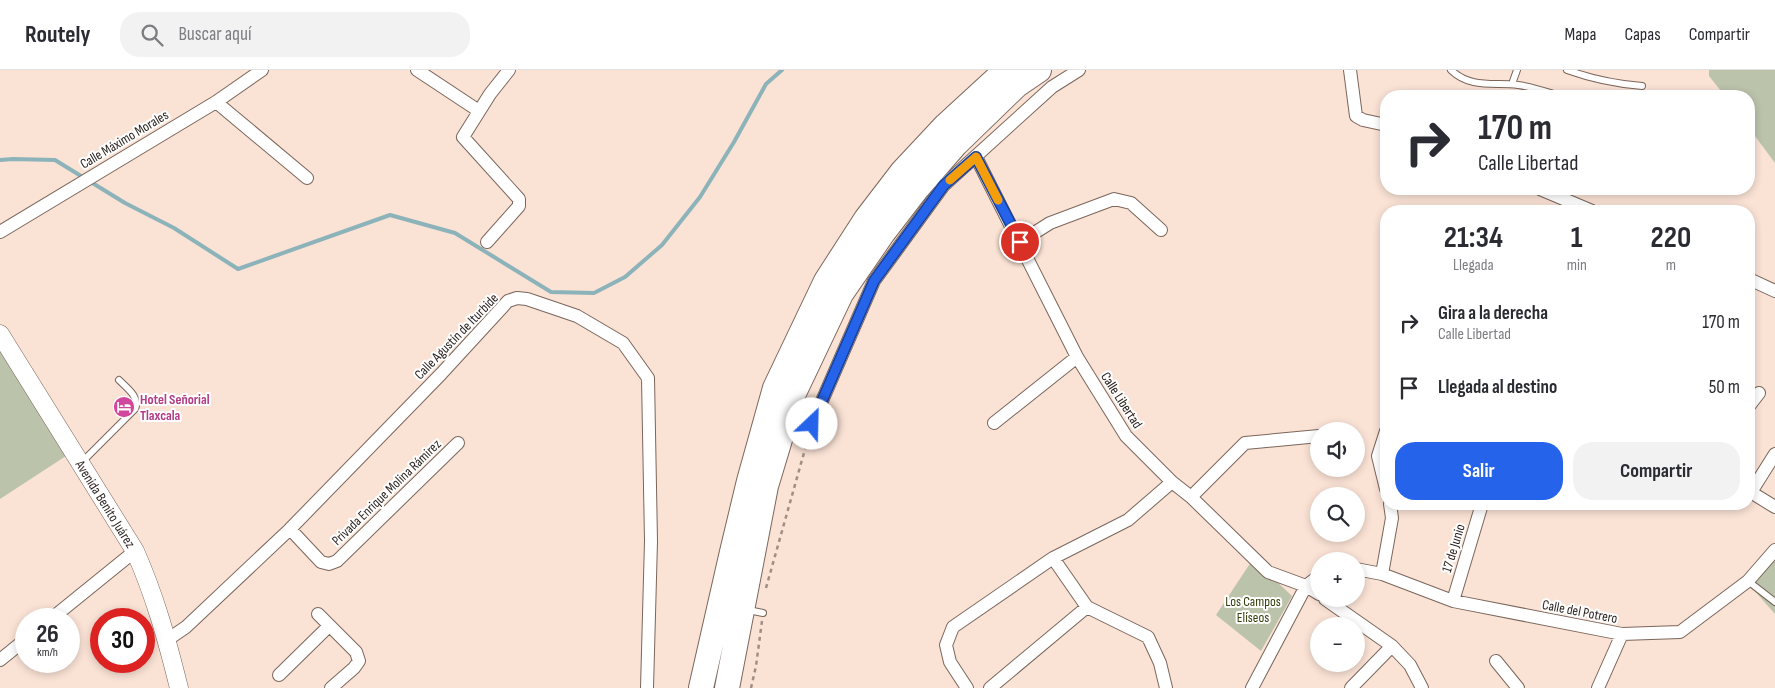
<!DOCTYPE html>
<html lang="es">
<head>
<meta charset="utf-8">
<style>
  :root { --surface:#fff; --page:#f2f2f3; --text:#2b2b33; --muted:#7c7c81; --line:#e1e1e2; --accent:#2563eb }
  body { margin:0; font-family:"Sofia Sans Condensed",sans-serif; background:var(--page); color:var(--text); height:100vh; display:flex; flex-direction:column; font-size:19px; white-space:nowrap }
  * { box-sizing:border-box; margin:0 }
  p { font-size:16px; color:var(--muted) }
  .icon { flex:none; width:28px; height:28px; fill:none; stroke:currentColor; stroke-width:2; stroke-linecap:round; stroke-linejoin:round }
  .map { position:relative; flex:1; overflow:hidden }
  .details { position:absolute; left:1380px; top:135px; width:375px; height:305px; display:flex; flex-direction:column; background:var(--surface); border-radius:20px; box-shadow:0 2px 8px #0003 }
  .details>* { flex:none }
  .hud { position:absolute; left:1380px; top:20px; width:375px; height:105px; border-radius:20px; box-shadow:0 2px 8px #0003; background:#fff; color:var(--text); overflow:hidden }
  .controls { position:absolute; left:1310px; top:352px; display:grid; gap:10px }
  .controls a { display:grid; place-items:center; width:55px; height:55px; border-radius:50%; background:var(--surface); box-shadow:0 2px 8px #0003; font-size:25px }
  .speed { position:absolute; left:15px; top:538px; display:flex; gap:10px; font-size:25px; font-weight:700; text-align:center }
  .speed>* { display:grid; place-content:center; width:65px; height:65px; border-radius:50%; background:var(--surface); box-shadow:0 2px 8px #0003; line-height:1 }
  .speed small { font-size:12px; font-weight:400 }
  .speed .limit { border:8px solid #d22; background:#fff; color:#111 }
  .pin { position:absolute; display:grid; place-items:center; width:42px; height:42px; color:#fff; margin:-21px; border:2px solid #fff; border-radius:50%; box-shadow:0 1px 5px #0007 }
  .me { position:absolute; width:55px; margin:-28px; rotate:24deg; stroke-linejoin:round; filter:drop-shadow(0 0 4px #0008) }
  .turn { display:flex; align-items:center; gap:18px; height:105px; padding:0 15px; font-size:22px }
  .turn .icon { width:65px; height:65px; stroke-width:2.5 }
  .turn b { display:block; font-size:35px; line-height:42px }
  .eta { display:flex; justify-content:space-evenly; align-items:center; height:85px; text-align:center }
  .eta b { font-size:30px; font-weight:700; line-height:35px }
  .button { display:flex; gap:10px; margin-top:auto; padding:10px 15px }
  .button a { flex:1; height:58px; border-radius:20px; background:var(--accent); color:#fff; font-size:20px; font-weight:700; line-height:58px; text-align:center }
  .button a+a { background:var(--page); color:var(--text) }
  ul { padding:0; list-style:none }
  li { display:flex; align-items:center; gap:15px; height:65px; padding:0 15px }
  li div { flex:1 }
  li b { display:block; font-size:19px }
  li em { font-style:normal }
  header { display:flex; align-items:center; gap:30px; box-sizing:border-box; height:70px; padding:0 25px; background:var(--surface); border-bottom:1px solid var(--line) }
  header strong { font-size:24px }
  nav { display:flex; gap:28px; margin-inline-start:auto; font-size:18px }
  .search { width:350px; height:45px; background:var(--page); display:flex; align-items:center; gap:12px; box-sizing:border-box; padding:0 18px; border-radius:20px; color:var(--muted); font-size:19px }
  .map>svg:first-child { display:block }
</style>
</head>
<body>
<header>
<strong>Routely</strong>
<div class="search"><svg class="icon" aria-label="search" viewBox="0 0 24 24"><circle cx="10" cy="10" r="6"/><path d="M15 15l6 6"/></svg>Buscar aquí</div>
<nav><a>Mapa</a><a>Capas</a><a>Compartir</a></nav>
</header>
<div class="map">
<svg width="1775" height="618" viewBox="0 0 1775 618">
  <rect width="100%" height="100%" fill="#fae2d5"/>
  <path fill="#bcc3ab" d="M1709,0H1775V93L1749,58V26H1725L1709,6Z
    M0,275L69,384L0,429Z
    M1775,479V544L1745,510Z
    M1253,489L1292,526L1261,581L1216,545Z"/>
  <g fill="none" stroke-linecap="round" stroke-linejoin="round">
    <path stroke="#8db3ba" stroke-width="4" d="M0,90L13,89L55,90L125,133L174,158L238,199L390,145L455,163L551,222L594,223L625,207L662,175L700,127L734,72L766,14L782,0"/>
    <g stroke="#7b665b" stroke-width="8">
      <path id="service" d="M1451,0C1471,19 1494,12 1518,15C1533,17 1547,22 1560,26
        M1567,0C1592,9 1616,14 1642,16
        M1512,14L1517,0
        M82,392L135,339C140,327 127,318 119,310
        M1748,511L1775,532
        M748,540L763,543"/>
    </g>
    <g stroke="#7b665b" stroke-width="14">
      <path id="minor" d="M417,0L479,41
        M1350,0L1356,46L1363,50L1386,55
        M216,32L307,108
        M976,87L1077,287L1126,366L1172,412L1191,427L1268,502L1306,516L1319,524
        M1540,119L1592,141
        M0,162L216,32L262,0
        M487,172L519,136V129L463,67L490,24L509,0
        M1020,172L1050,153L1114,129L1131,133L1161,160
        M1749,209L1775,221
        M1749,336L1759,323
        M994,353L1077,287
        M812,354L874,211L944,115L1052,17L1079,0
        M1386,361L1378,386L1386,419
        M1749,421L1775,437
        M1751,422L1775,384
        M1191,427L1245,373L1319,366
        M290,459L321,492L329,494L337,491L458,373
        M1053,488L1087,537L1148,567L1160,593L1166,618
        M1356,499L1382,504L1453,531L1622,564L1680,562L1748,511L1775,480
        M1382,504L1392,448L1390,434
        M1325,529L1392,576L1410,595L1422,618
        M1453,531L1482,434
        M318,544L356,582L359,591L354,598L331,618
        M51,549L135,481
        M167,570L186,557L290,459L441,304L508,231L517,228L527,229L577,246L623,273L648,308L651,471L647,618
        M0,590L26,569
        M1496,591L1518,618
        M279,605L329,556
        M967,618L950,592L946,575L953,557L1053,488L1128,450L1172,412
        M990,618L1087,537
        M1252,618L1306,516L1319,506
        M1351,618L1392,576
        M1598,618L1622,564"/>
    </g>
    <g stroke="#7b665b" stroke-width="19">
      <g id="secondary">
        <path id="s1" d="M0,264L135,481C155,526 167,570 179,618"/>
      </g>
    </g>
    <g stroke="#7b665b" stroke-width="26">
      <path id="motorway" d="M701,618L732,482L749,411L775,318L826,211L866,149L902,102L946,55L1006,0
        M727,618L766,416L794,323L841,224L883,163L916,120L956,74L1017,15L1039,0"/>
    </g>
    <path stroke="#a08e85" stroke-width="2.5" stroke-dasharray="4 4" stroke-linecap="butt" d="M766,518L809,365
      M751,618L756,596L762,551"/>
    <use href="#service" stroke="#fff" stroke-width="6"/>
    <use href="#minor" stroke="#fff" stroke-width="12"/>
    <use href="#secondary" stroke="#fff" stroke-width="18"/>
    <use href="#motorway" stroke="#fff" stroke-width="24"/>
  </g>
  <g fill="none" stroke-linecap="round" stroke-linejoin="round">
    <g stroke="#184099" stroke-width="12">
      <path id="route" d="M812,354L874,211L944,115L976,87L1020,172"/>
    </g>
    <use href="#route" stroke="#2563eb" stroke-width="9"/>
    <path stroke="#f59e0b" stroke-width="9" d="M950,110L976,87L998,130"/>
  </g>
  <defs>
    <g id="hotel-disc" transform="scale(1.125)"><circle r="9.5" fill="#d1479c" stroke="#fff"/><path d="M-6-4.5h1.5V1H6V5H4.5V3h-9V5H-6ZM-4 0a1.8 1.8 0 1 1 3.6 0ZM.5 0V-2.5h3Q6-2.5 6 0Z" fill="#fff"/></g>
  </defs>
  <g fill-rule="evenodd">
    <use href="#hotel-disc" x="124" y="337"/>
  </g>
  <g text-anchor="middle" stroke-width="4" stroke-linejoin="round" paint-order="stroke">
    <g font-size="14" fill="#271e1a" stroke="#fff">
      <text transform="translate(124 69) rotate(-31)" y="5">Calle Máximo Morales</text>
      <text transform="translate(456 266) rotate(-46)" y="5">Calle Agustín de Iturbide</text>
      <text transform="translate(1122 330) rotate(57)" y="5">Calle Libertad</text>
      <text transform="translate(386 422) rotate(-44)" y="5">Privada Enrique Molina Rámirez</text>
      <text dy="5" stroke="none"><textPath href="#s1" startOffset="200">Avenida Benito Juárez</textPath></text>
      <text transform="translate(1453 478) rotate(-73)" y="5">17 de Junio</text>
      <text transform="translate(1580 541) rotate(11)" y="5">Calle del Potrero</text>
    </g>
    <g font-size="14" font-weight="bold" fill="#b23c85" stroke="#fff" text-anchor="start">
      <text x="140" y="334">Hotel Señorial<tspan x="140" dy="16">Tlaxcala</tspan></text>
    </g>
    <g font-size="14" fill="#36400d" stroke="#fff">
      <text x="1253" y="536">Los Campos<tspan x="1253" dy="16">Elíseos</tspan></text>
    </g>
  </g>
</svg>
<div class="controls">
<a><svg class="icon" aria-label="sound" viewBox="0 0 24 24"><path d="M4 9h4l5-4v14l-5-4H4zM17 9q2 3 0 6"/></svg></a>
<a><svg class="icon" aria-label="search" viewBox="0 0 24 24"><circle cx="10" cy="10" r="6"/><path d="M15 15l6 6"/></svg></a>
<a>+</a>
<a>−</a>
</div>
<div class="speed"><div>26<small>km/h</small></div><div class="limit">30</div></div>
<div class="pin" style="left:1020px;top:172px;background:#d93025"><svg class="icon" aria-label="arrive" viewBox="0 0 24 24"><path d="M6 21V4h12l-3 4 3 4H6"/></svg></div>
<svg class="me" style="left:812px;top:354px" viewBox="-20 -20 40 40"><circle r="19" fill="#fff"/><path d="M0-13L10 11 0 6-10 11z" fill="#2563eb"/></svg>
<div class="hud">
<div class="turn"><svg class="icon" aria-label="right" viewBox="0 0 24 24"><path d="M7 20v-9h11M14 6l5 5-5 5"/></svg><div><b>170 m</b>Calle Libertad</div></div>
</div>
<section class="details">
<div class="eta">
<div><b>21:34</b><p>Llegada</p></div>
<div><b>1</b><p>min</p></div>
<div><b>220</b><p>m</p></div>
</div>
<ul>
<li><svg class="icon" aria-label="right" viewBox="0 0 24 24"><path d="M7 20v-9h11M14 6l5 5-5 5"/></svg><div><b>Gira a la derecha</b><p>Calle Libertad</p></div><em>170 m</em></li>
<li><svg class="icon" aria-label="arrive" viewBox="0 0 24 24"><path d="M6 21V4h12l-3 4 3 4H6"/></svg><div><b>Llegada al destino</b></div><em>50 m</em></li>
</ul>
<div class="button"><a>Salir</a><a>Compartir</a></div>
</section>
</div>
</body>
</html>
